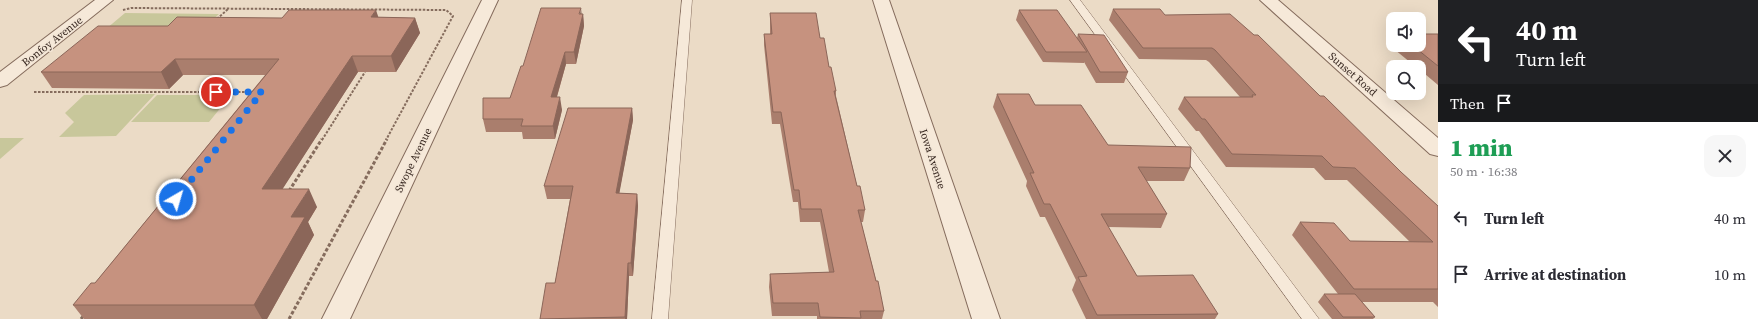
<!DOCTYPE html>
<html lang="en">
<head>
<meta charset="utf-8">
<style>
  :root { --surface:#fff; --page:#f7f7f7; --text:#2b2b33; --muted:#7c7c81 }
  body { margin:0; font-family:"Source Serif 4",serif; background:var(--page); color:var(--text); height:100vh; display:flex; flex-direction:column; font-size:15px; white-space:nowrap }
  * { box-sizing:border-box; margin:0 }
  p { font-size:13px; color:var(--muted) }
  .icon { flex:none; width:22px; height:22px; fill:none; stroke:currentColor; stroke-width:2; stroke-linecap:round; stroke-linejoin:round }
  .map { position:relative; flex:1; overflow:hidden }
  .details { display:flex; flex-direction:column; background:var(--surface); width:320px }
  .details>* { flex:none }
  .banner { background:#202124; color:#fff; overflow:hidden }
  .buttons { position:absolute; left:1386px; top:12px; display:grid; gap:8px }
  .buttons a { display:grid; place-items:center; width:40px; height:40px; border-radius:8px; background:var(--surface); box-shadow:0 4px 16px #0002; font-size:20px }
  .pin { position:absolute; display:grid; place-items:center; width:34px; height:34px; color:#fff; margin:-17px; border:2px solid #fff; border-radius:50%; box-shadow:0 1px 4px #0007 }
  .me { position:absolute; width:44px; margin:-22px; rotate:38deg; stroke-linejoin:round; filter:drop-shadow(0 0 3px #0008) }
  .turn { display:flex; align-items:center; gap:14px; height:84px; padding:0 12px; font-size:18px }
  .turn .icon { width:52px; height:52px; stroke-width:2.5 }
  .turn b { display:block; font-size:28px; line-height:34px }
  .then { display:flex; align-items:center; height:38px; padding:0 12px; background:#0003; gap:8px; font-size:15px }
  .round { display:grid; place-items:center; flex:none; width:42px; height:42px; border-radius:12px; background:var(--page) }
  .overview { display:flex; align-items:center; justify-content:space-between; height:68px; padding:0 12px }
  h1 { font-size:24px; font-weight:800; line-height:30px; color:#1e9e55 }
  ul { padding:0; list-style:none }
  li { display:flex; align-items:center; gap:12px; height:56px; padding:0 12px }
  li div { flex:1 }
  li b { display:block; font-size:15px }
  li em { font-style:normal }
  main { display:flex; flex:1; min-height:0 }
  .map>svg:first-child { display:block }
</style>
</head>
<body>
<main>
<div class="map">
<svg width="1438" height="319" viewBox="0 0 1438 319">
  <rect width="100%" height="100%" fill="#ebdbc6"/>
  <path fill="#c8c79b" d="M125,13L219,14L198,33L100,34Z
    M155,94L116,136L59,137L74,122L65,113L84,95Z
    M157,95H231L209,122H131Z
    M0,138H24L0,159Z"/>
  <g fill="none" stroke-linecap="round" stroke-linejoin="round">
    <g stroke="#856c5d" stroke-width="1">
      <path id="lane" d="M682,0H692L668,319H652Z
        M1070,0H1080L1319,319H1302Z"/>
    </g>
    <g stroke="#856c5d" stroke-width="2">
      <path id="street" d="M95,0H113L7,85L0,87V72Z
        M482,0H498L350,319H322Z
        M873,0H889L1000,319H972Z
        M1260,0H1278L1438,138V156L1430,154Z"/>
    </g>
    <path stroke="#856c5d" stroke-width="2" stroke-dasharray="2.5 1.5" stroke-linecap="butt" d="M123,10L131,8L446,10L453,16L386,140
      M217,19L228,9
      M34,92H254
      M322,140L365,72"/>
    <path stroke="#856c5d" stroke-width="3" stroke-dasharray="3.5 2" stroke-linecap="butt" d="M289,191L322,139
      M81,319L85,314
      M289,319L387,139"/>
    <use href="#lane" fill="#f6e9d9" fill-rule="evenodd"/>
    <use href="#street" fill="#f6e9d9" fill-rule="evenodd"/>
  </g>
  <path fill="#aa7e6d" d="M1113,9L1165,15L1320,96L1401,172L1438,206V307L1433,302H1362L1375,317L1373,319H1332L1318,302L1324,294H1338L1292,235L1300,222L1350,241L1410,242L1347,180H1325L1314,168L1226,167L1199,131H1196L1178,109L1184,97H1240L1209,62L1206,60L1139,59L1109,20Z
    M1019,10L1077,38L1078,34L1128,72L1124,83H1096L1084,62V63L1043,62L1016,20Z
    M770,13L820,38L836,91V96L857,186L865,210L863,222H861L884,311L882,319H817V316H772L769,287L770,274L829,272L820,222H800L798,202H793L780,124H772L764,45V34H770Z
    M583,14L584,26L576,64H566L557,97L562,110L555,139H523L522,132H486L483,119L510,98L523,66Z
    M379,17L415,18L420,33L396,72H358L282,189L317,207L308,222L314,235L267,319H84L73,305L95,283L265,75H183L169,89L52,88L41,72L168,26Z
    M1438,34V85L1419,69V67H1416L1389,45L1393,39V45H1419Z
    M997,94L1035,105L1108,145L1190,168L1184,181H1146L1167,214L1161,228L1108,227L1137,276L1218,314L1215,319H1086L1072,290L1076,280L1045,217H1040L1026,186L1027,181L993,107Z
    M632,108L633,120L619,193L637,194L638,206L633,276H629L627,319H540L555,283L570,199H547L544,186Z"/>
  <path fill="#8b6659" d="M581,8L582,18L583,14L584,26L576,64L574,52Z
    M376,10L381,25L371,17Z
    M415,18L420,33L396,72L391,56Z
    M565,52L566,64L553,110L551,97Z
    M352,56L358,72L271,207L262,189Z
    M175,59L183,75L169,89L161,72Z
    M560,97L562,110L555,139L553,126Z
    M632,108L633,120L617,206L616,193Z
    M309,189L317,207L308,222L314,235L267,319H262L254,305L291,217Z
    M637,194L638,206L633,276L631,263Z
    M628,263L629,276L627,319H625Z"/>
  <path fill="#c6927f" stroke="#8b6659" d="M541,8H581L579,14H583L574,52H565L551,97H560L553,126H521L523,119H483V98H510L521,66H523Z
    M1113,9H1160L1165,15L1230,14L1254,35H1258L1320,96H1324L1401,172L1438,206V289H1354L1300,222L1334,223L1350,241L1433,242L1355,168L1333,167L1322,156L1232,154L1205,119H1202L1184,97H1253L1252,95H1256L1215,50L1212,48H1143Z
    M289,10H376L371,17L415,18L391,56H352L262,189H309L291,217H305L254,305H73L91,283H95L279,59H175L161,72H41L98,26H168L177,17L282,18Z
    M1019,10H1057L1087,52H1046Z
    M770,13H816L820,38H824L829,67H831L836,91H834L857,186H860L865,210H858L876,281H878L884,311H860L861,318L820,317L818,303H773L770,274L834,272L821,209H801L799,190H794L781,112H773L764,34H772Z
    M1078,34L1104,35L1128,72H1100Z
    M1419,34H1438V66L1412,45H1419Z
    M997,94H1029L1035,105H1081L1108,145L1191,147L1190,168L1138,167L1167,214H1101L1137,276L1193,275L1218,314L1097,315L1078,277L1087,276L1050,204H1044L1030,173H1034Z
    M568,108H632L616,193L637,194L631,263H628L625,317L540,319L546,283H555L573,186H544Z
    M1324,294H1355L1375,317H1343Z"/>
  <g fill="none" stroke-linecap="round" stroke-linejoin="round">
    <path stroke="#1a73e8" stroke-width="7" stroke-dasharray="0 12.6" d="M176,199L262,92H216"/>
  </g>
  <g text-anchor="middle" stroke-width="3" stroke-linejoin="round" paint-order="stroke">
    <g font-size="11" fill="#372720" stroke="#f3e6d6">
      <text transform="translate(52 41) rotate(-38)" y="4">Bonfoy Avenue</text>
      <text transform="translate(1353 74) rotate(41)" y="4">Sunset Road</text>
      <text transform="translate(933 159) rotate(72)" y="4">Iowa Avenue</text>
      <text transform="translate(413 160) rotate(-64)" y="4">Swope Avenue</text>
    </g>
  </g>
</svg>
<div class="buttons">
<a><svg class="icon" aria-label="sound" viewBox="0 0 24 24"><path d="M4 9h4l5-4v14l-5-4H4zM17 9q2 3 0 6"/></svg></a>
<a><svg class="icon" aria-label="search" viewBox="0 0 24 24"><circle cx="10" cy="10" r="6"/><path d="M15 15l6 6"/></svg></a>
</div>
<div class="pin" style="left:216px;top:92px;background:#d93025"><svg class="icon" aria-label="arrive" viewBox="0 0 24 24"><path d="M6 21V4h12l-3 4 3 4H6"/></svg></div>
<svg class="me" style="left:176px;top:199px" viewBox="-20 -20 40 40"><circle r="17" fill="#1a73e8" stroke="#fff" stroke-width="3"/><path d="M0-11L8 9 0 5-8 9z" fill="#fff"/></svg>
</div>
<section class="details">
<div class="banner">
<div class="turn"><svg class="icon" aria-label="left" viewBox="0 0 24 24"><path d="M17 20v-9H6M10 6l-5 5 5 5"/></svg><div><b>40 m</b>Turn left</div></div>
<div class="then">Then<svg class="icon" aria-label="arrive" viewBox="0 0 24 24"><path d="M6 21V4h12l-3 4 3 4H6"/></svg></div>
</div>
<div class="overview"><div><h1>1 min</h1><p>50 m · 16:38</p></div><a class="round"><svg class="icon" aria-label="close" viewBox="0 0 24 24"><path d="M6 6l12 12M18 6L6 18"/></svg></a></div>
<ul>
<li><svg class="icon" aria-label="left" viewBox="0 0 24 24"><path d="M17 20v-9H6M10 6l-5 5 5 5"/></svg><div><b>Turn left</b></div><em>40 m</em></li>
<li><svg class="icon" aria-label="arrive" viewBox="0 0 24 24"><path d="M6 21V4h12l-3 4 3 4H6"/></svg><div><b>Arrive at destination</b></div><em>10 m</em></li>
</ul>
</section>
</main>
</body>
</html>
